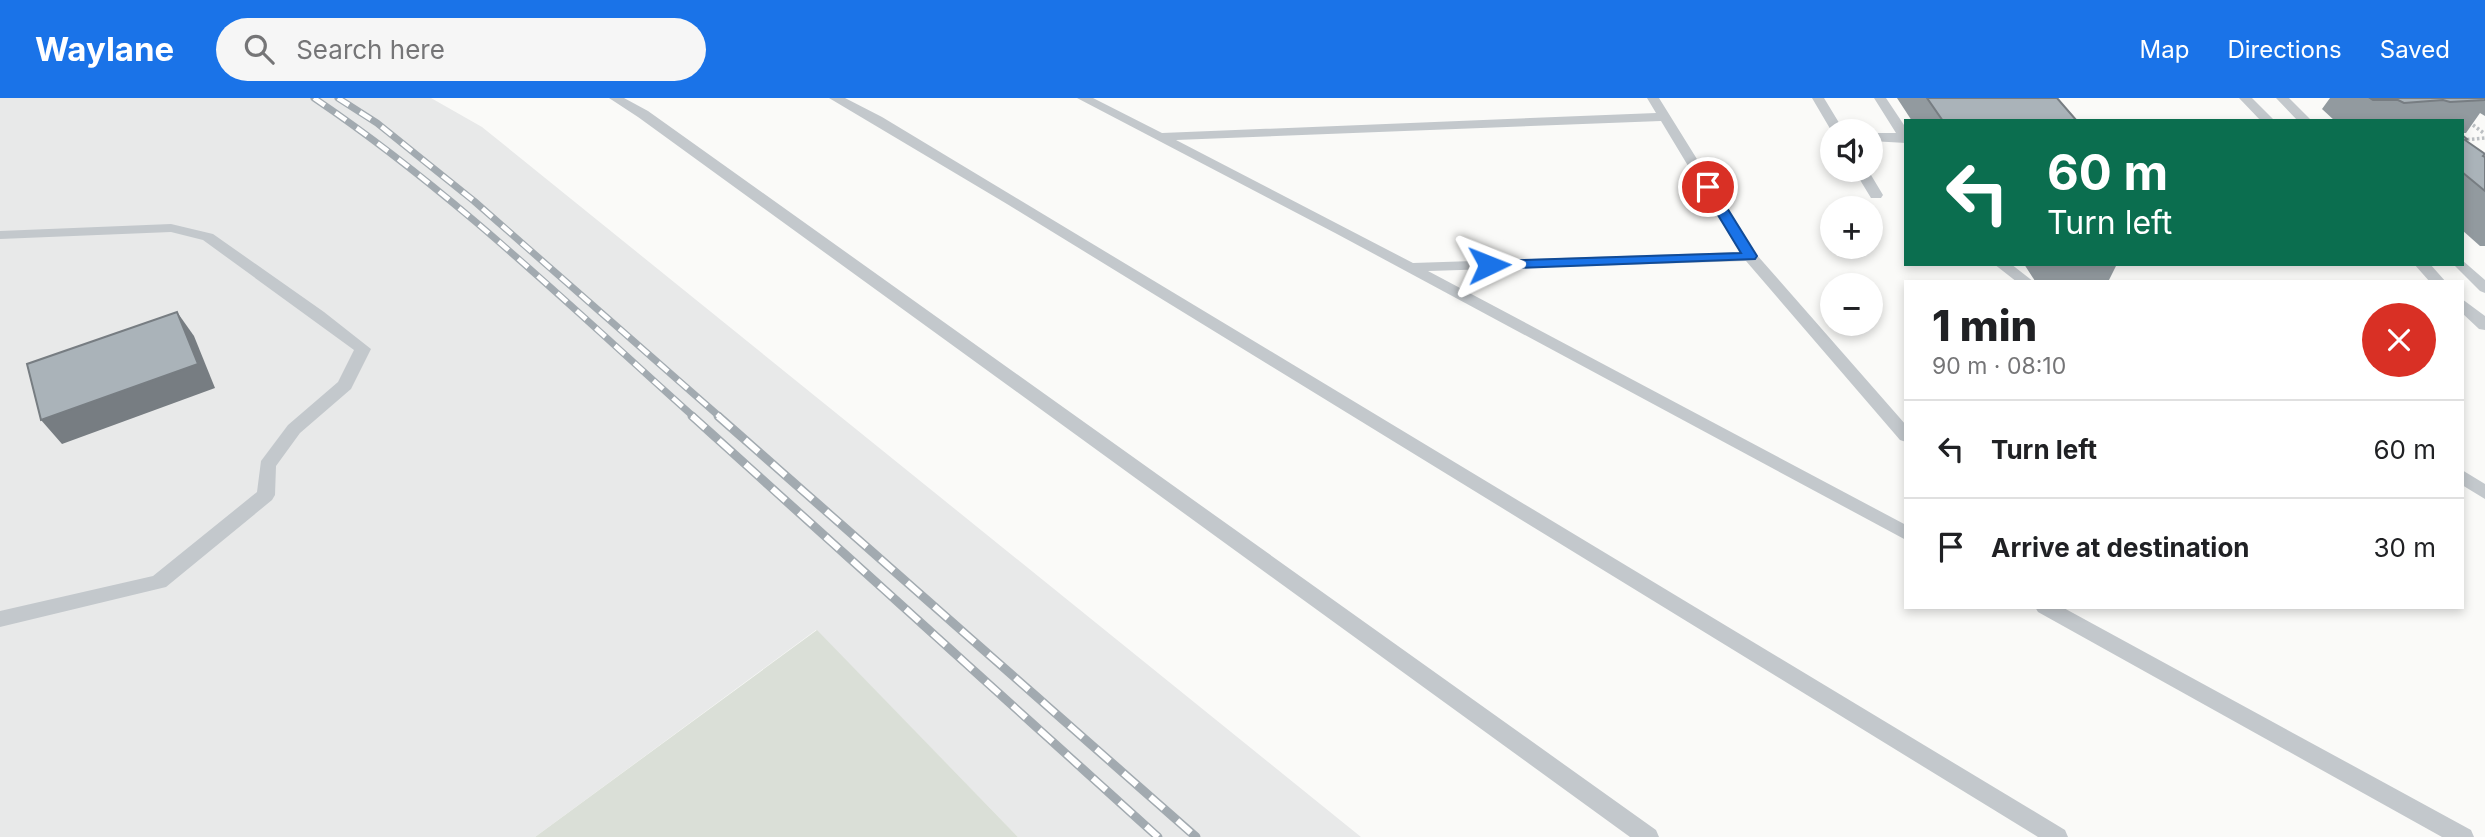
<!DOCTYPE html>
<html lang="en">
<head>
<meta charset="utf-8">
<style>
  :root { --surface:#fff; --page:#f6f6f6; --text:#202124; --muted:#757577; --line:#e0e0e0; --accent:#1a73e8 }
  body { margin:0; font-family:Inter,sans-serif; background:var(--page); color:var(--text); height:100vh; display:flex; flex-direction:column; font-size:26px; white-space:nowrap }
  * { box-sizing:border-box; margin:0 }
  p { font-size:23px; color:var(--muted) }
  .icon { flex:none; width:38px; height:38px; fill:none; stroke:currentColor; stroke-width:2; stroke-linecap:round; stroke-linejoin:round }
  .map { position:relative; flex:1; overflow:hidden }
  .details { position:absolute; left:1904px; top:182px; width:560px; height:329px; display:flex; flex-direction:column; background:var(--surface); border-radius:0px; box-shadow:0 4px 10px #0003 }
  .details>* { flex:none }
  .top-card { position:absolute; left:1904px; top:21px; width:560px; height:147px; border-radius:0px; box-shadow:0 4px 10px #0003; background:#0b6e4f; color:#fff; overflow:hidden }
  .controls { position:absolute; left:1820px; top:21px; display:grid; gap:14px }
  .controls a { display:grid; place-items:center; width:63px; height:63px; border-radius:50%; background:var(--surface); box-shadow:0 4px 10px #0003; font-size:35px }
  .pin { position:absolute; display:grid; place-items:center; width:60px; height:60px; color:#fff; margin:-30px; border:4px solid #fff; border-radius:50%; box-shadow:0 2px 7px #0007 }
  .me { position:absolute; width:77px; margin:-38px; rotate:88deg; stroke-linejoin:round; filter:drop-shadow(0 0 5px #0008) }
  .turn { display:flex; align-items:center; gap:24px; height:147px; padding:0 28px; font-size:32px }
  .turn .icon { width:91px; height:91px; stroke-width:2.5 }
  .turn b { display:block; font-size:49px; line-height:60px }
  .round { display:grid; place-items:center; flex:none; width:74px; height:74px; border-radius:37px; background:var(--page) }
  .overview { display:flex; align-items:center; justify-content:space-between; height:119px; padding:0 28px }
  h1 { font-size:42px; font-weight:800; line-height:52px }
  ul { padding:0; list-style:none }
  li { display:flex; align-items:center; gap:21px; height:98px; padding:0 28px; border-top:2px solid var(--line) }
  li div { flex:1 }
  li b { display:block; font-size:26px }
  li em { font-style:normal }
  header { display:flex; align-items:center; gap:42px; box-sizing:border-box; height:98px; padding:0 35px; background:var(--accent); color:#fff }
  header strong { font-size:33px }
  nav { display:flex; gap:38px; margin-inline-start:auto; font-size:24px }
  .search { width:490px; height:63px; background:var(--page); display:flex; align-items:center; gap:18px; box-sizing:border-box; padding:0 24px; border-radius:38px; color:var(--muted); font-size:26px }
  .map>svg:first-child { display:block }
</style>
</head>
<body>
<header>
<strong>Waylane</strong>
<div class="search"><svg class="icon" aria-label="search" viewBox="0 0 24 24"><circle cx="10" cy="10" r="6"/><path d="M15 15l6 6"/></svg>Search here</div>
<nav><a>Map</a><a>Directions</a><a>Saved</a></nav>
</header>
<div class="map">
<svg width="2485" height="739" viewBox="0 0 2485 739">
  <rect width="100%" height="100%" fill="#fafaf8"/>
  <path fill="#e8e9e9" d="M0,0H431L482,29L1361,739H1018L816,532L535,739H0Z"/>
  <path fill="#dadfd7" d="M817,532L1018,739H535Z"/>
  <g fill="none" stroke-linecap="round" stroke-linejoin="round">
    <path stroke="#bbbfc2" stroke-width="3.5" stroke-dasharray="2.5 2.5" stroke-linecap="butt" d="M2469,24L2485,36
      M2462,42L2485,40"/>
    <path fill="#c3c8cc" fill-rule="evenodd" d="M609,0H624L648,13L1656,732L1659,739H1630L638,19Z
      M829,0H845L882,19L2065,732L2068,739H2038L1007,106Z
      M1077,0H1093L1162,35L1656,15L1647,0H1659L1756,156L1906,327V344L1900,342L1746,163L1428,173L1906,427V442L1337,136ZM1661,23L1740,154L1413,165L1176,42Z
      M1812,0H1824L1844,33L1832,34Z
      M1874,0H1886L1906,30V45L1871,43V35H1896Z
      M2239,0H2252L2275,23H2261Z
      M2276,0H2289L2312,23H2298Z
      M1854,72H1868L1883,97L1881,100H1871Z
      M171,126L213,136L324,214L371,251L351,291L300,335L276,368L275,397L272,402L166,489L0,529V513L153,478L257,394L261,363L288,327L338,284L354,252L203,142L171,134L0,141V133Z
      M2462,162L2485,182V195L2480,193L2453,166H2462Z
      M1994,166H2011L2034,184H2017Z
      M2414,166H2430L2446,184H2430Z
      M2462,201L2485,218V232L2479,231L2462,215Z
      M2462,372L2485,386V401L2462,387Z
      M2035,509H2062L2471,732L2474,739H2442L2038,514Z"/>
    <g stroke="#a2aab0" stroke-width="7">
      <path id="rail-far1" d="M314,0C452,93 571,209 694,319
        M338,0L377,25L474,103L720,319"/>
    </g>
    <g stroke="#a2aab0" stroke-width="9">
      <path id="rail" d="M692,318L1158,739
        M718,318L1196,739"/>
    </g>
    <use href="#rail-far1" stroke="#fff" stroke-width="4.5" stroke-dasharray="13" stroke-linecap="butt"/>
    <use href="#rail" stroke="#fff" stroke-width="6" stroke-dasharray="18" stroke-linecap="butt"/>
  </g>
  <path fill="#929a9f" d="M1897,0H2057L2077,23H1912Z
    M2330,0H2485V18L2480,15L2466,35H2462V23H2335L2322,11Z
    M2462,37L2466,43L2485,59V148H2480L2462,132Z
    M2024,166H2117L2109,182L2035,183Z"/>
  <path fill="#777d82" d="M177,214L194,238L215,290L62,346L41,322Z"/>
  <path fill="#aab3b9" stroke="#777d82" stroke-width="2" d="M1927,0H2057L2077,23H1943Z
    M2370,0H2485V2L2450,4L2443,2L2404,5L2398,2H2373Z
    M2402,22H2440L2441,23H2403Z
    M2462,37L2467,41L2465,42L2485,56L2483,58L2485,59V93L2462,74Z
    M177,214L198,266L41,322L27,266Z"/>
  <path fill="#1a73e8" stroke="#114b97" stroke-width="2" d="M1708,85L1714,89L1757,158L1755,161L1489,171L1482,167L1489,163L1741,155L1701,89Z"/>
</svg>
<div class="controls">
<a><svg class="icon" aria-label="sound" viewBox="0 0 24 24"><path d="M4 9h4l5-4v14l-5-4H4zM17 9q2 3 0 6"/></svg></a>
<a>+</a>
<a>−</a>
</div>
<div class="pin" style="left:1708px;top:89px;background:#d93025"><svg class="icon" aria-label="arrive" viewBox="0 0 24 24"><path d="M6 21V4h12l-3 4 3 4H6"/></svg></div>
<svg class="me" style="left:1489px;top:167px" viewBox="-20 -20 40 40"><path d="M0-17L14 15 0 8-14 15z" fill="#1a73e8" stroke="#fff" stroke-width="4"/></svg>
<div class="top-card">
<div class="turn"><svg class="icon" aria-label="left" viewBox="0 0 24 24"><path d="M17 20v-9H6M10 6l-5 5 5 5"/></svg><div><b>60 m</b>Turn left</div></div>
</div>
<section class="details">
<div class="overview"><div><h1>1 min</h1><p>90 m · 08:10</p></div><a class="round" style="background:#d93025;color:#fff"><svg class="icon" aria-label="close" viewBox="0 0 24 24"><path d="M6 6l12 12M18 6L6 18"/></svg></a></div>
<ul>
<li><svg class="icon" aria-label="left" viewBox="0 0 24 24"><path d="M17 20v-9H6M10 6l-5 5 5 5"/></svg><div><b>Turn left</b></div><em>60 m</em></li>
<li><svg class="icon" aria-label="arrive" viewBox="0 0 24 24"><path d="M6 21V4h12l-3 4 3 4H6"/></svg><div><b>Arrive at destination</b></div><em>30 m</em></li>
</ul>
</section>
</div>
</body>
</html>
